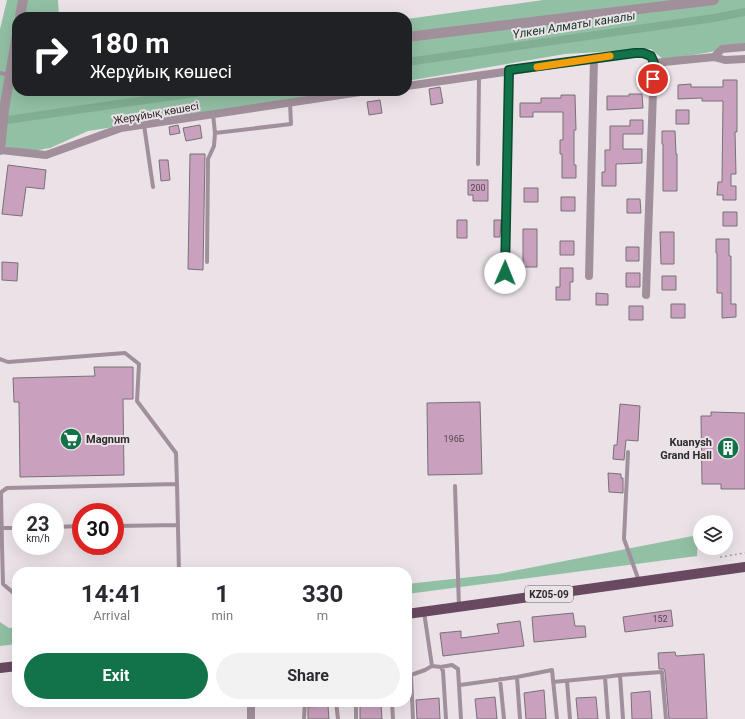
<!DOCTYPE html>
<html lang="en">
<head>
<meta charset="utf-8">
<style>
  :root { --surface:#fff; --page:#f2f2f3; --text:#2b2b33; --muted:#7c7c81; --accent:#127248 }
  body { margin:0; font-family:Roboto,sans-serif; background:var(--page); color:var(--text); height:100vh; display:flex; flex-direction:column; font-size:15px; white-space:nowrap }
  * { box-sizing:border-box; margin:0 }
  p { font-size:13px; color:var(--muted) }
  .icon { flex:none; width:22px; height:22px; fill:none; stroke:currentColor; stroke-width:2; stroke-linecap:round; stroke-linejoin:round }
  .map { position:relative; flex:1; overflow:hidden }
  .details { position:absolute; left:12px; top:567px; width:400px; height:140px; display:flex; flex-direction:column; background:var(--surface); border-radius:16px; box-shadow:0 4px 16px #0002 }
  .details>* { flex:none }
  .guide { position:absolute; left:12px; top:12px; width:400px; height:84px; border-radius:16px; box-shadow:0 4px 16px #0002; background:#202124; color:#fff; overflow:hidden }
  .controls { position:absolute; left:693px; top:515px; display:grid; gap:8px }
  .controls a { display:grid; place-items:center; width:40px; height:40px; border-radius:50%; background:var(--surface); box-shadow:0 4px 16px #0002; font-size:20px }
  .speed { position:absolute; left:12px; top:503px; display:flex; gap:8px; font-size:20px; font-weight:700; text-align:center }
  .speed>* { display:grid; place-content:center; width:52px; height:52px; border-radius:50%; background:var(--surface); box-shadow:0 4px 16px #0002; line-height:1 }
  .speed small { font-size:10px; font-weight:400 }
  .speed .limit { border:6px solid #d22; background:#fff; color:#111 }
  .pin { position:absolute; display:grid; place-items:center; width:34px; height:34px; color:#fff; margin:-17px; border:2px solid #fff; border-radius:50%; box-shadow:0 1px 4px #0007 }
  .me { position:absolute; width:44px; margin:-22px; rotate:1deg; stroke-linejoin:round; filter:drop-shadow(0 0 3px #0008) }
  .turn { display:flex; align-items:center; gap:14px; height:84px; padding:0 12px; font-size:18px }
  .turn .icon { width:52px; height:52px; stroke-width:2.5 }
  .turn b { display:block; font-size:28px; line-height:34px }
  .eta { display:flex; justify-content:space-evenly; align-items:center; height:68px; text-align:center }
  .eta b { font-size:24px; font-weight:700; line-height:28px }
  .action { display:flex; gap:8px; margin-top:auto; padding:8px 12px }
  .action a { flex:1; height:46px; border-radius:24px; background:var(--accent); color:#fff; font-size:16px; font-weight:700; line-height:46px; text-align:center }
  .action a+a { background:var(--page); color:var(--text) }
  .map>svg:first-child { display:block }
</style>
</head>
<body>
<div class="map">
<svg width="745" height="719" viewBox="0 0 745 719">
  <rect width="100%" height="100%" fill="#ebe2e8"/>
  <path fill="#92c0a4" d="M7,0H58L59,17H17V91H339L253,106L88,131L50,148L33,151L4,146L0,115V29Z
    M543,0H745V46L664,60L651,49L565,54L407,81V19Z
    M698,535L697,556L407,594V584L498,574Z
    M0,622L9,628L17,627V644L0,646Z"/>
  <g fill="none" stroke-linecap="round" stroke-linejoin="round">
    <path stroke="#82af94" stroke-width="8" d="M407,62L714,18L745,12
      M0,121L208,91"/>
  </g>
  <path fill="#c9a0bd" stroke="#787176" d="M723,80H737V132H735L736,174H731V186H736V200H723V195H717L718,182H722L723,101H702V98L678,99V85L691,84V87H723Z
    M440,87L443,103L431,105L429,89Z
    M629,94H642L643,108L607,110V96H629Z
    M561,95H575L576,130H574V165H576V178H562V154H560V140H563V112H533V117H520V103H541V98H561Z
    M380,100L382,113L369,115L367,102Z
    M676,110H689V124H676Z
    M630,120H643V134H623V149H642V163L616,164V186H602V172H605V150H610V126H630Z
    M178,125L180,133L170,135L169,127Z
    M200,125L202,138L186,141L183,128Z
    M662,131H675L676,154H677V191H663V144H662Z
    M190,154H205L203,270L188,269Z
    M159,160H168L170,180L161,181Z
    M8,165L46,170L44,189L26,187L22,216L2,214Z
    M468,180H488V201H473V195H468Z
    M524,188H538V202H524Z
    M561,197H575V211H561Z
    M627,199H640L641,213H627Z
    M723,212H737V226H723Z
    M457,220H467V238H457Z
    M494,220H501L500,237H494Z
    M523,229H537V267H523Z
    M660,232H674V264H661Z
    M716,239H729V256H731V304H736V317L722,318V293H717V253H716Z
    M560,241H574V255H560Z
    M626,247H639V261H626Z
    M2,262L18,263L17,281L2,280Z
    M560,268H573V282H570V300H556V287H560Z
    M626,273H640V287H626Z
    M662,276H676V290H662Z
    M596,293L608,294V305H596Z
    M671,304H685V318H671Z
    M629,306H643V320H629Z
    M94,367H133V399H123L124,475L20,477L19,402H14L13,378L95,376Z
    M480,402L482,474L428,475L427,403Z
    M620,404L640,406L638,441L626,440L624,460L613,459L614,445H617Z
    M711,412L745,413V489H721V484H702L701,416H711Z
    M608,473L621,474V478H623V493L609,492Z
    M671,610L673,626L625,632L623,617Z
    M573,613L575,626H585L586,637L534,642L532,617Z
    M520,621L524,646L443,656L440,633L461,631V638L499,633L497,624Z
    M675,652L676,656L704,654L707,719H669L665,672L664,669H659L658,653Z
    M544,690L546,719H526L524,693Z
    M650,691L652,719H632L631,693Z
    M495,697L497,719H477L475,699Z
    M596,697L598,719H578L576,698Z
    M439,698L440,719H417L416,700Z
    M381,703L382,719H360V704Z
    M328,706L329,719H308V707Z"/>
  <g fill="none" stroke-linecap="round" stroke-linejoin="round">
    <path stroke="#a39ca1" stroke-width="1.5" stroke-dasharray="2 3" stroke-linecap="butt" d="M720,557L745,553"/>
    <path stroke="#a28f9c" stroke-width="4" d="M0,73L9,75
      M213,114L215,133L291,124L290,103
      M144,125L153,187
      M478,164L479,76
      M207,262L208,159L214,146L215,133
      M0,359L8,362L125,353L139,364L137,401L176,453L177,484
      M628,452L624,539L639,581
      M455,486L459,607
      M0,493L7,488L177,484L179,572
      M1,493L2,546
      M115,526L178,525
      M55,527L81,526
      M2,528H21
      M0,546H2L3,584L17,596
      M424,612L432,666L441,667L443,671L446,719
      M441,667L452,665L458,669L461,719
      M620,675L662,672L666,719
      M517,677L520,719
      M605,677L620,675L623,719
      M500,679L504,719
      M567,681L570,719
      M553,682L605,677L608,719
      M460,685L517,677L552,670L557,719
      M336,702L338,719
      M356,702V719
      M392,702L393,719
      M304,719L305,702
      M413,719L411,675L425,670L432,666"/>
    <path stroke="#a28f9c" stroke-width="8" d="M714,57L725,60L745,59
      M407,86L635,53H643L651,56L654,63L714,57L722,49L745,47
      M0,150L46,155L121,128L367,91
      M505,273L509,70
      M589,276L594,58
      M646,295L654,63
      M251,702V719"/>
    <path stroke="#a28f9c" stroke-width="10" d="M20,17L23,0
      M407,37L714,0
      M0,150L4,110L17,34"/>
    <path stroke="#684960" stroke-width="10" d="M407,614L745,567
      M0,668L17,666"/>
  </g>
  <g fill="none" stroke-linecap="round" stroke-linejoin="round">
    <g stroke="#0c4a2f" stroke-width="10">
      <path id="route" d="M505,273L509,70L635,53H643L651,56L654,63L653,79"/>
    </g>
    <use href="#route" stroke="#127248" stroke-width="7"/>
    <path stroke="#f59e0b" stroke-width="7" d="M537,67L610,56"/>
  </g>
  <defs>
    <g id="supermarket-disc" transform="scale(1.15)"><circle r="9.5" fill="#127248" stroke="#ebe2e8"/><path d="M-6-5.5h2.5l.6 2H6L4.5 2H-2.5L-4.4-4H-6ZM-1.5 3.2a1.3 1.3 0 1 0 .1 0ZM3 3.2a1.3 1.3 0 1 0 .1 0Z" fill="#fff"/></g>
    <g id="building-disc" transform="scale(1.15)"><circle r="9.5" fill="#127248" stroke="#ebe2e8"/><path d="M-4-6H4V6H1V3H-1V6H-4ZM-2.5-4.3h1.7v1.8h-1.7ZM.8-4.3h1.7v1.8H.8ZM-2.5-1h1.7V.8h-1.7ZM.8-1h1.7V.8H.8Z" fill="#fff"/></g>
  </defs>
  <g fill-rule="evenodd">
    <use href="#supermarket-disc" x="71" y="439"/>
    <use href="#building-disc" x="728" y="448"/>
  </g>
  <g text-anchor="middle" stroke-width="4" stroke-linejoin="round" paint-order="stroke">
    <g font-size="9" fill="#544850">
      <text x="478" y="191">200</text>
      <text x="454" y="442">196Б</text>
      <text x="660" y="622">152</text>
    </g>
    <rect fill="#ebe2e8" stroke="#666164" stroke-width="1" x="525" y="586" width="48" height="16" rx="3"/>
    <g font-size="10" font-weight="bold" fill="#2d2a2c">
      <text x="549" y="598">KZ05-09</text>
    </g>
    <g font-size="11" fill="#2d2a2c" stroke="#ebe2e8">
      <text transform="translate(156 113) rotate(-10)" y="4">Жерұйық көшесі</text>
    </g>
    <g font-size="11" font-weight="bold" fill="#2d2a2c" stroke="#ebe2e8" text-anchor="start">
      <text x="86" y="443">Magnum</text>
      <text x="712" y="446" text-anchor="end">Kuanysh<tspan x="712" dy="13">Grand Hall</tspan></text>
    </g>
    <g font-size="12" font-style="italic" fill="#0d3421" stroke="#ebe2e8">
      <text transform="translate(574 25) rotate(-9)" y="4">Үлкен Алматы каналы</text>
    </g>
  </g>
</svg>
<div class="controls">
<a><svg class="icon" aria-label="layers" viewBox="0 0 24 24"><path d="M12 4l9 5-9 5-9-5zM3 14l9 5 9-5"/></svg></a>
</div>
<div class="speed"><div>23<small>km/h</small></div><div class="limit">30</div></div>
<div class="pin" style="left:653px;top:79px;background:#d93025"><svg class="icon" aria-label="arrive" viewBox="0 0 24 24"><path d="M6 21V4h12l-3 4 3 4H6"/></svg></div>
<svg class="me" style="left:505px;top:273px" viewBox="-20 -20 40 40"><circle r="19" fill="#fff"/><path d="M0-13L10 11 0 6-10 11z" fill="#127248"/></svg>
<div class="guide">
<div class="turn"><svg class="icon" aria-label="right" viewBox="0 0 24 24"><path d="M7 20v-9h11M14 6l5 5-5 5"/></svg><div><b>180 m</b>Жерұйық көшесі</div></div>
</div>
<section class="details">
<div class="eta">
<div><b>14:41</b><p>Arrival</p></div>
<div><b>1</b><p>min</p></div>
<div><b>330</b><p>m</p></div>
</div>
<div class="action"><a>Exit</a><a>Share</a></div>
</section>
</div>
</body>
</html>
